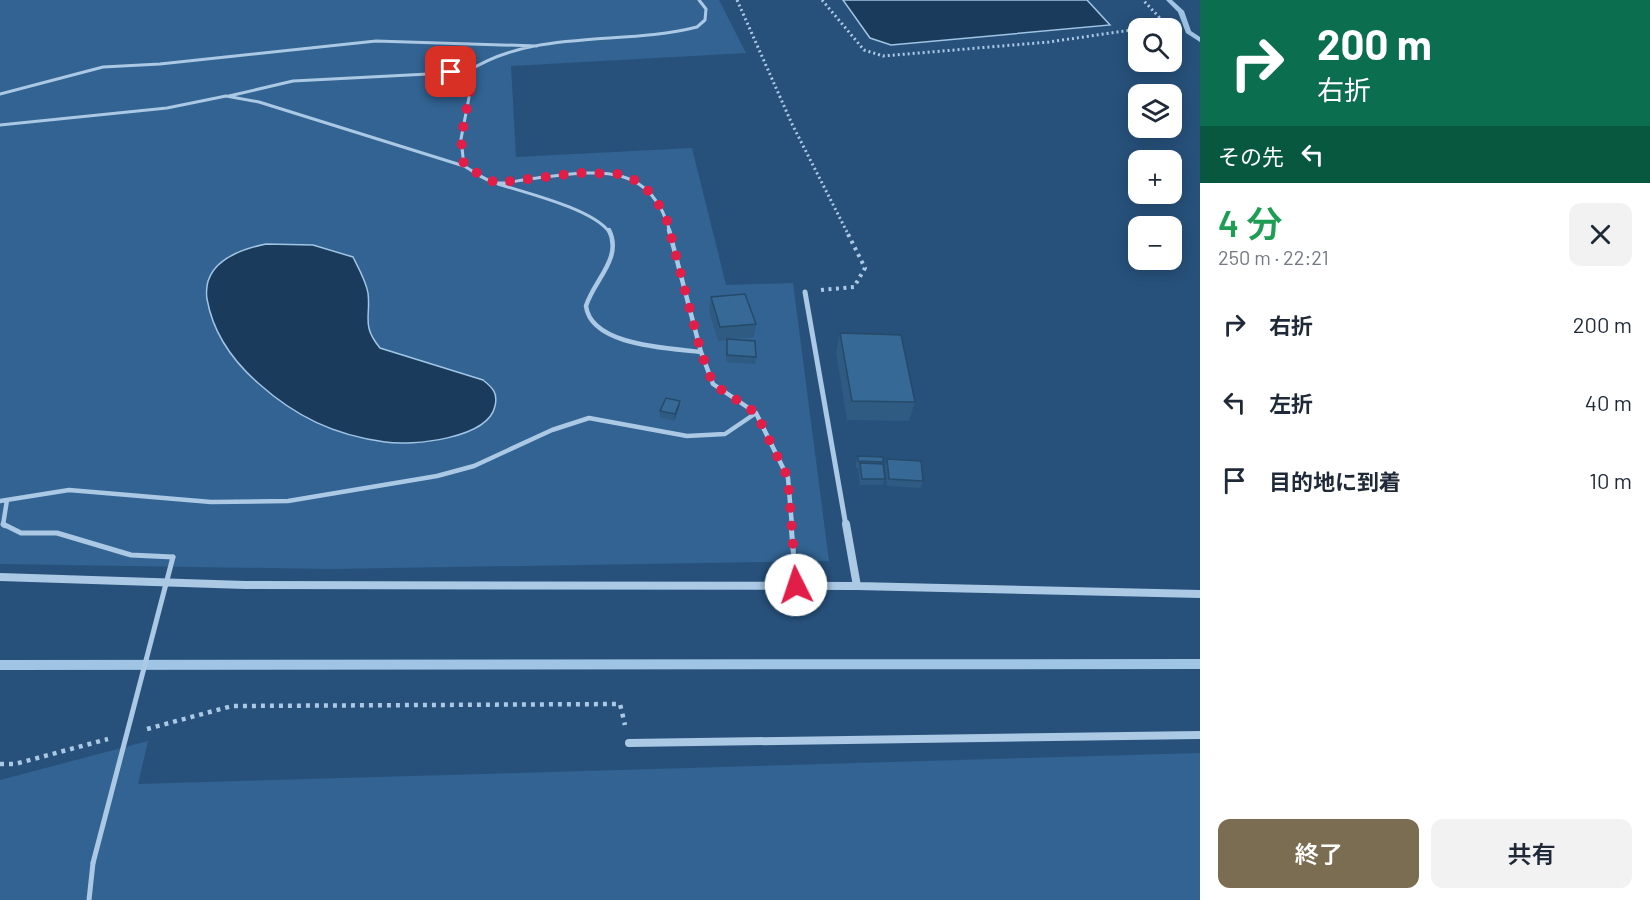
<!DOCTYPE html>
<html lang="ja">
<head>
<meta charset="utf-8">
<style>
  :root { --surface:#fff; --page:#f2f2f3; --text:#1f2937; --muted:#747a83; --accent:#7b6d51 }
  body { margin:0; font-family:Barlow,"Noto Sans JP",sans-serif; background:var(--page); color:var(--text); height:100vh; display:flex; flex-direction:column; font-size:22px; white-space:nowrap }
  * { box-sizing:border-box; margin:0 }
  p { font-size:20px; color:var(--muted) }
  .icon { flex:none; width:33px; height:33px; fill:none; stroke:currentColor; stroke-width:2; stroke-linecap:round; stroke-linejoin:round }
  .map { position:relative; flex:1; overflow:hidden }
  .details { display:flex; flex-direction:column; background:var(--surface); width:450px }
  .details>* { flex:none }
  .guide { background:#0b6e4f; color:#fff; overflow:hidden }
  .fabs { position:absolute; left:1128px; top:18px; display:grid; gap:12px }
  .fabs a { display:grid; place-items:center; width:54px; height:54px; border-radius:12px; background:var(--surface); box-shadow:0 3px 15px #0003; font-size:30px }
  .pin { position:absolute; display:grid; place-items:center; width:51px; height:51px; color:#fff; margin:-26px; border-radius:12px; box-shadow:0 3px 9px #0006 }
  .me { position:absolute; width:66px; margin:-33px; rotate:356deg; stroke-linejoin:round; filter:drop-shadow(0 0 4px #0008) }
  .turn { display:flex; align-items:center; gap:21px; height:126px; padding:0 18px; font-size:27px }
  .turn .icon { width:78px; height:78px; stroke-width:2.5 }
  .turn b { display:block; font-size:42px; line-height:51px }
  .then { display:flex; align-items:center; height:57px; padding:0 18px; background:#0003; gap:12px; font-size:22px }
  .round { display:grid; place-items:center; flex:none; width:63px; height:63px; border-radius:12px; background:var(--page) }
  .overview { display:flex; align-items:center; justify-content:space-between; height:102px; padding:0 18px }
  h1 { font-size:36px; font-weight:600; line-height:45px; color:#1e9e55 }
  .primary-button { display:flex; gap:12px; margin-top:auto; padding:12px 18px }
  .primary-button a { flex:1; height:69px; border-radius:12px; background:var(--accent); color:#fff; font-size:24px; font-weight:600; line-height:69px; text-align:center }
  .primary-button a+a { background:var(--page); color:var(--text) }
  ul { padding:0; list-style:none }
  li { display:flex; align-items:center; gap:18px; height:78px; padding:0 18px }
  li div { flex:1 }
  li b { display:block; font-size:22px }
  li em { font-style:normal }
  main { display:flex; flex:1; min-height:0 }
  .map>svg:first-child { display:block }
</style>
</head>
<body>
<main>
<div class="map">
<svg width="1200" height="900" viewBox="0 0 1200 900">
  <rect width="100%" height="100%" fill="#27517b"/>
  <path fill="#326392" d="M0,0H719L746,53L511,66L516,157L692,148L726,285L793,283L829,561L329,569L0,564Z
    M148,741L138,784L1200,753V900H0V780Z"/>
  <path fill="#1b3b5c" stroke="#a0c4e4" stroke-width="1.5" d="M843,0H1087L1110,25L891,45L870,38Z
    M266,244L313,245L353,257C358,267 366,281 368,293C371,317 361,325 380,348L483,380C493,388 498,393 495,406C488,439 412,446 385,442C334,435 296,417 258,383C233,361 213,333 207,299C202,264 237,250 266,244Z"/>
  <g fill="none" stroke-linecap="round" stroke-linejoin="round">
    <path fill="#a0c4e4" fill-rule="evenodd" d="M1166,0H1172L1184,11L1191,31L1200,37V42L1186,33L1178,12Z
      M1200,659V669L0,670V660Z"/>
    <path stroke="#abc8e4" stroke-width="3" stroke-dasharray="2 3" stroke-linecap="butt" d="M737,0L792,124L847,232
      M822,0L864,50L883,56L1049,42L1138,29
      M1139,28L1155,26L1159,17L1143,0"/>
    <path stroke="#abc8e4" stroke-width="4" stroke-dasharray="3 4.5" stroke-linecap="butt" d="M821,290L854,287L865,268L846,230"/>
    <path stroke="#abc8e4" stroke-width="4.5" stroke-dasharray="4 5" stroke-linecap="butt" d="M147,729L232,706L620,704L625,725
      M0,764H15L108,739"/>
    <path stroke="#abc8e4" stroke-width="3" d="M0,94L103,67L160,64L376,41L537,46
      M229,96L293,81L467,72
      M0,125L167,108L226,96L259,102L464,166
      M498,184C526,193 593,209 609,232
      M670,232C650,157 590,172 529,179C519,180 507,184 497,183C487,182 473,171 464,166L461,139L471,87L467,72C534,28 623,46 697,27L705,20L706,9L699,0"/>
    <path stroke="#abc8e4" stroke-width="4.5" d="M609,230C623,258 594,280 586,306C591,346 669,348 701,352
      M669,230L701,352L713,384L756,413L788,478L792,526
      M0,501L69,490L211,502L288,501L437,476L474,466L552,430L589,418L687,436L725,434L756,413
      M5,526L3,525L7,500"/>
    <path stroke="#abc8e4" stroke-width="5" d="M3,524L21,533H57L131,555L173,557
      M791,524L796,585
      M89,900L93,863"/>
    <path stroke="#abc8e4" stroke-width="5" d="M805,292L846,526"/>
    <path stroke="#abc8e4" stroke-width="8" d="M846,524L857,586
      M0,577L245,585L857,586L1200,594
      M629,743L1200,735"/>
    <path stroke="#abc8e4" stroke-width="5" d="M93,863L173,557"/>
  </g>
  <path fill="#2f5a82" d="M711,297L756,324L754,337L731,339L756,357L755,364L726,362L727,340L718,341L709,310Z
    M840,333L915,402L909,421L847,420L836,352Z
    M680,401L679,407L674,421L660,417V411Z
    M858,456L883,462V464L885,479L883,485H860L858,468H856V462Z
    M887,459L923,481L921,488L887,486L885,465Z"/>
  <path fill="#264a6a" d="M680,401L679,407L674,421L675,414Z"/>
  <path fill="#376997" stroke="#264a6a" stroke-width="1.5" d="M745,294L756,324L720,327L711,297Z
    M840,333L901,335L915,402L852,401Z
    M727,339L755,341L756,357L727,355Z
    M666,398L680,401L675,414L660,411Z
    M858,456L883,457V462L858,461Z
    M887,459L921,461L923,481L889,479Z
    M860,463L883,464L885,479H862Z"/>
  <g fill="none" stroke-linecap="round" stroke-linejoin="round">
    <path stroke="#e11d48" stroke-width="10" stroke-dasharray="0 18" d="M451,72H467L471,87L461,139L464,166L496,183L578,173L619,174L642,183L665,213L701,352L713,384L756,413L788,478L796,585"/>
  </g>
</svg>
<div class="fabs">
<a><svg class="icon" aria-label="search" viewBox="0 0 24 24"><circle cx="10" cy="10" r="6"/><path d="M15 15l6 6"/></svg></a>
<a><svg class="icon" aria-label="layers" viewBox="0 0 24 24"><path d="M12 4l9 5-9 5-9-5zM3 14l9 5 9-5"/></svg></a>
<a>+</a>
<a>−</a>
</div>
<div class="pin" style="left:451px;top:72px;background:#d93025"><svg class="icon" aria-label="arrive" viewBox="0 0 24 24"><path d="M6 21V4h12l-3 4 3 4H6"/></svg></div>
<svg class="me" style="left:796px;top:585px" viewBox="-20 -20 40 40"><circle r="19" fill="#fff"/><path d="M0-13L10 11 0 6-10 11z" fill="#e11d48"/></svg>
</div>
<section class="details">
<div class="guide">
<div class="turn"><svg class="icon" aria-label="right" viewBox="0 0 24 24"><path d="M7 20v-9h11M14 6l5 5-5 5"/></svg><div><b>200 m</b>右折</div></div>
<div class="then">その先<svg class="icon" aria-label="left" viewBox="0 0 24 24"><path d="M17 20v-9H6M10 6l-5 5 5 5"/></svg></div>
</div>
<div class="overview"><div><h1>4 分</h1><p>250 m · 22:21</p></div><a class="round"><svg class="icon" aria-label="close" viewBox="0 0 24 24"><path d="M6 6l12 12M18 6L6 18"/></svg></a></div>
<ul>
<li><svg class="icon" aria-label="right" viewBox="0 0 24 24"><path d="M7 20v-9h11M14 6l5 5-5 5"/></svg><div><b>右折</b></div><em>200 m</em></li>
<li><svg class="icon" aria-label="left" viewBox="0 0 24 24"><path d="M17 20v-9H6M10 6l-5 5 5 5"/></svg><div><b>左折</b></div><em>40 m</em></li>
<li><svg class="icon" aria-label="arrive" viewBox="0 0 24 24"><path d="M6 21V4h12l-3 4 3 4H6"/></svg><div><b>目的地に到着</b></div><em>10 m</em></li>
</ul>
<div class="primary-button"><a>終了</a><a>共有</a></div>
</section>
</main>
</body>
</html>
